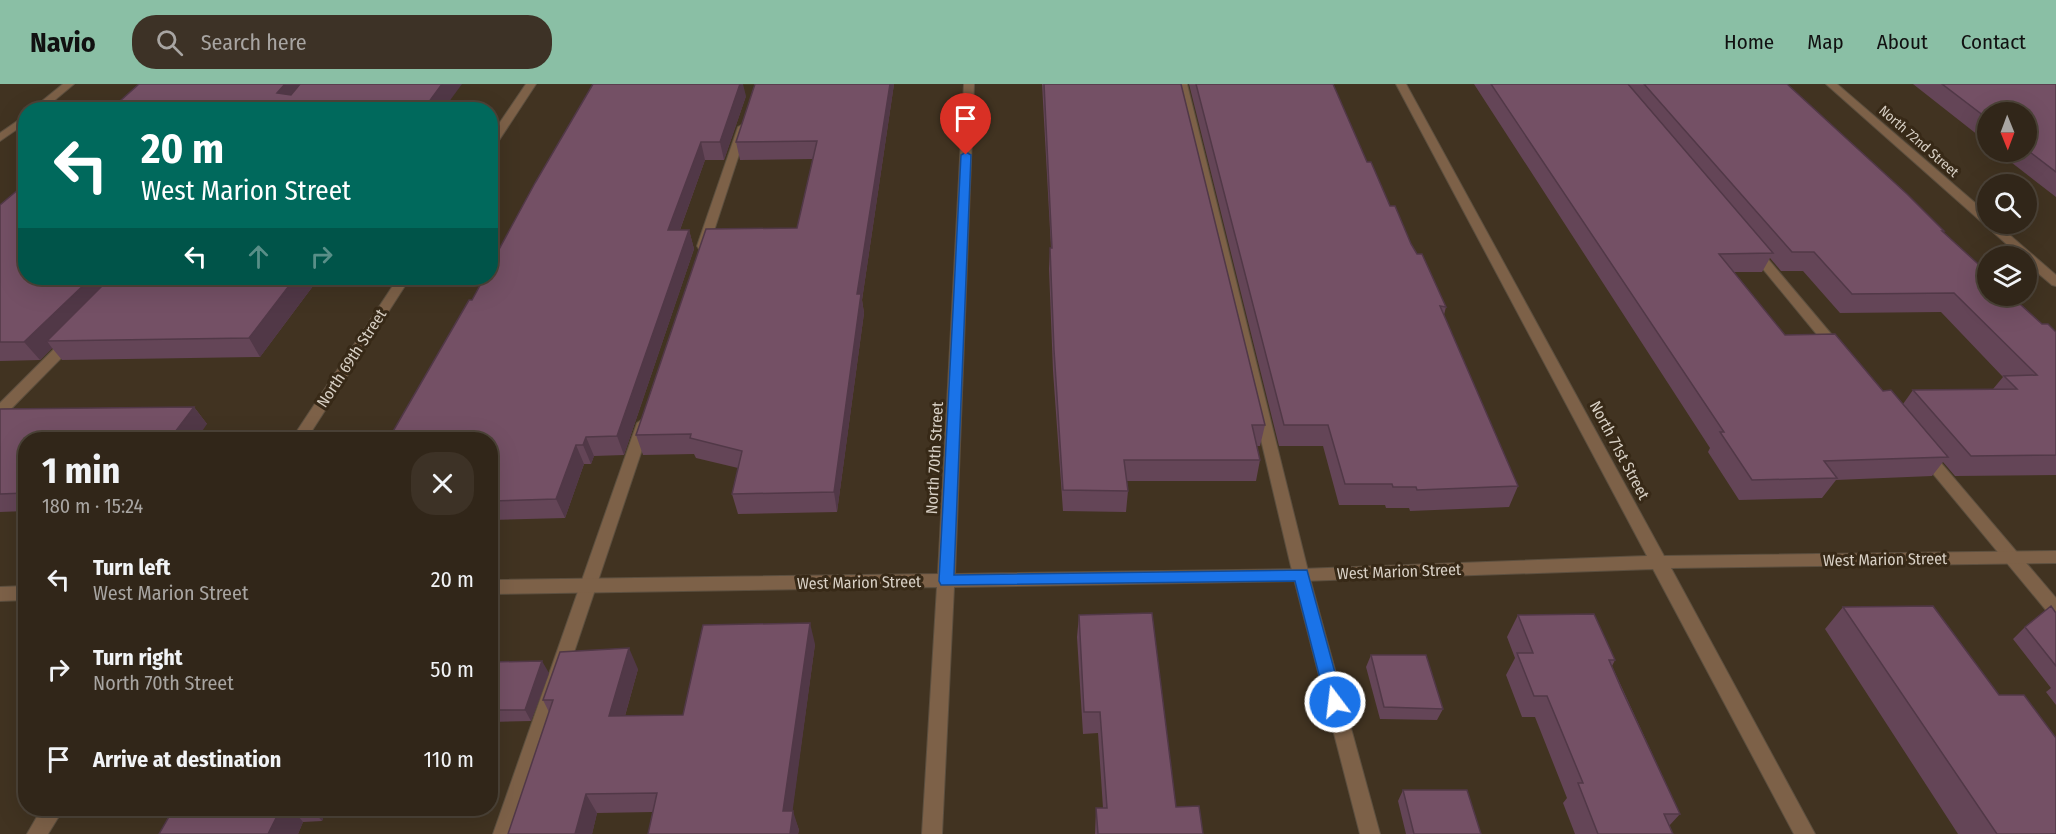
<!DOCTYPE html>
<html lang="en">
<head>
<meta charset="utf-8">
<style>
  :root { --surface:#312619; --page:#3d3226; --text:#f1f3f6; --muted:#a8a5a2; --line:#4c4338; --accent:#8abfa5 }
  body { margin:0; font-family:"Fira Sans Condensed",sans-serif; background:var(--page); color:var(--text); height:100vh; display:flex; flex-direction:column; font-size:22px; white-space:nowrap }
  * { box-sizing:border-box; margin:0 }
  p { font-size:20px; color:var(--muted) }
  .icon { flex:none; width:33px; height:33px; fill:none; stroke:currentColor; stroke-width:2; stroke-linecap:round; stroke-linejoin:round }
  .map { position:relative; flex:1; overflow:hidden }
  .details { position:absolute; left:18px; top:348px; width:480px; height:384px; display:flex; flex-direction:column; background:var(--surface); border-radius:24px; box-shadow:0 6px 24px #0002,0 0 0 2px var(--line) }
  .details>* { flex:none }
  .guide { position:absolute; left:18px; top:18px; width:480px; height:183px; border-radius:24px; box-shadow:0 6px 24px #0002,0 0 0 2px var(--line); background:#00695c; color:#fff; overflow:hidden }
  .needle { width:39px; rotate:179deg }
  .buttons { position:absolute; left:1977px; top:18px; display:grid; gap:12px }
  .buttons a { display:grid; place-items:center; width:60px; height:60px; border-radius:50%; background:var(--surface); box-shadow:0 6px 24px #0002,0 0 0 2px var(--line); font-size:30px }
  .pin { position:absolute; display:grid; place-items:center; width:51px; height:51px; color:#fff; margin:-62px -26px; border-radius:50% 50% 50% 0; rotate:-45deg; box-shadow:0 0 6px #0007 }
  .pin .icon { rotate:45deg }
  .me { position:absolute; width:66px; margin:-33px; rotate:345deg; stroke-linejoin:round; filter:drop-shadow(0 0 4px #0008) }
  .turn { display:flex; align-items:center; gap:21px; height:126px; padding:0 24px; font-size:27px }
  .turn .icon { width:78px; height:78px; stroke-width:2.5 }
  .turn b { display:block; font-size:42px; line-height:51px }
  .lanes { display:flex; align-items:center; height:57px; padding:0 24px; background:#0003; justify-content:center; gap:30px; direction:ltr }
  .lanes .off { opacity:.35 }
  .round { display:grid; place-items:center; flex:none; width:63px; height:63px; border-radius:24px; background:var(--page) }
  .overview { display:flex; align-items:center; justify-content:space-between; height:102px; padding:0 24px }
  h1 { font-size:36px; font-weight:700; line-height:45px }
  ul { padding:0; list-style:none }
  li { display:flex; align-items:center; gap:18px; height:90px; padding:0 24px }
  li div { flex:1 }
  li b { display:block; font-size:22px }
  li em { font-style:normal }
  header { display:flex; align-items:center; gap:36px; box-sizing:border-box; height:84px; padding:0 30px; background:var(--accent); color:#111 }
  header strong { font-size:28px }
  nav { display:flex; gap:33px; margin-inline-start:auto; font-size:21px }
  .search { width:420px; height:54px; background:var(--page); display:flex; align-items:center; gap:15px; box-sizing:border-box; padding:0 21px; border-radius:24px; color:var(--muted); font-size:22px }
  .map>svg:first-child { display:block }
</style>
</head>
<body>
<header>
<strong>Navio</strong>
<div class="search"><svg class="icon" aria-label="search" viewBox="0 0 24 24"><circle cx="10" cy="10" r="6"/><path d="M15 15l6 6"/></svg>Search here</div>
<nav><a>Home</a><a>Map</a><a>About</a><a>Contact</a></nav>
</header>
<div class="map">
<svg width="2056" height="750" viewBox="0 0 2056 750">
  <rect width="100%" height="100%" fill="#413321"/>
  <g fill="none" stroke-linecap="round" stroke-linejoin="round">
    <g stroke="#5c4f3f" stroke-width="2">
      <path id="service" d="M1177,0H1187L1309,491L1380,750H1360L1293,491Z
        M743,40L748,43L709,162L707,165H699L697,162L738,43Z
        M1753,161L1757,162L1843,264L1845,267L1843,270H1833L1749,168V162Z
        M71,252L78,256L76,259L5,331L0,333V319L66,253Z
        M644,334L651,339L513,750H493L637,339Z
        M1925,365L1930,366L2056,514V533L2050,531L1920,374L1918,370L1920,366Z"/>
    </g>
    <g stroke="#5c4f3f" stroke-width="2">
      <path id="minor" d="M526,0H536L494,64L490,65V53Z
        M964,0H974L955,490L1301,485L1647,472L1396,0H1406L1664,472L2056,467V479L1671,484L1815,750H1794L1653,485L1301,497L954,503L942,750H922L937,503L490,510V496L938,490Z
        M1826,0H1837L1988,130V140H1997L2056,191V202L2052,201L2026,179V172H2020Z
        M398,194H410L306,356H291Z
        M26,502V516L0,517V503Z
        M42,724H64L48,750H27Z"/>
    </g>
    <g stroke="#5c4f3f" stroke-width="2">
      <path id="tertiary" d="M63,0H74L43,26H31Z
        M26,31V39L0,57V49Z"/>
    </g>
    <use href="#service" fill="#7d6148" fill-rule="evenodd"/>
    <use href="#minor" fill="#7d6148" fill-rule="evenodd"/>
    <use href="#tertiary" fill="#7d6148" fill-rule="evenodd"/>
  </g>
  <path fill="#644557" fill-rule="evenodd" d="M894,0L862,216L864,229L837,428L738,430L732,410L738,384L696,374L694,370L643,371L636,351L797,144L813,75L740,76L736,58Z
    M1042,0H1181L1265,341L1260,362H1257L1260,376L1256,397H1127L1128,407L1126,428L1063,427L1053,287L1049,185L1050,164H1051Z
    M1189,0H1333L1367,78L1390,122L1446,223L1444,231L1518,402L1509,423L1410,427L1409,424H1386L1385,421H1339L1323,362H1279Z
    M1474,0H1787L1944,147L1943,148L2042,240L2056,248V391L1955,392L1943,378L1932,392L1836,396L1822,414L1739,416L1708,368L1710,364ZM1770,174L1781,187H1803L1840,229L1941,228L2003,293L1993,305L1913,306L1903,320L1883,307L1785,251L1734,188H1762Z
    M1913,0H2056V113L1998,68H2026V28H1988V59Z
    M746,12L724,76H705L680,146H689L694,165L624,371L594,372L591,380H584L565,434L490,436V356L472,216Z
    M0,121L26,194H319L260,273L62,276L52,264L40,276L0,277Z
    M194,323L207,340L26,356V427L0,428V325Z
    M1843,523L1999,611L2056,750H1958L1825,545Z
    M2056,529V621L2046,608L2051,604L2013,555L2025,543Z
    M1079,531L1176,723L1203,750H1095L1096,724H1103L1098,649L1083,650L1077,553Z
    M1518,531L1615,576L1612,582L1680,730L1669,742L1673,750H1575L1563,719L1567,714L1535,633H1522L1506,591L1515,574L1507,553Z
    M815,560L792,727L799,746L798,750H648L653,728L597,729L592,750H508L549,628L543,616L638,585L625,632L683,631Z
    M1371,571L1443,625L1437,636L1380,635L1366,583Z
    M490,578L549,589L531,637L490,638Z
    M1403,706L1481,750H1406L1398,717Z
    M174,724H327L322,737L303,738L298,750H159Z
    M389,724H460L457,733L397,734Z"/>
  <path fill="#513847" d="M285,0H308L286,26L277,9Z
    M442,0H462L443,26H423Z
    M740,0H743L746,12L724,76L720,58Z
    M890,0H894L862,216L864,229L837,428L834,408L857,210Z
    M701,58L705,76L673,165L668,146Z
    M689,146L694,165L624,371L617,352Z
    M91,194H123L47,257L52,264L40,276L24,258Z
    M295,194H319L260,273L249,254Z
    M194,323L207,340L196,356H169Z
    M586,353L594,372L591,380L583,361Z
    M576,361L584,380L565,434L556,415Z
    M810,539L815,560L790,746L783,727Z
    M629,564L638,585L619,653L609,632Z
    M542,577L549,589L531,637L525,626Z
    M586,710L597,729L592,750H575Z
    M281,724H291L303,738L298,750H268Z
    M310,724H327L322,737Z
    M450,724H460L457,733Z
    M793,727L799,746L798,750H790Z"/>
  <path fill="#745065" stroke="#513847" stroke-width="1.5" d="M139,0H285L277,9L291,11L300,0H442L423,26H110Z
    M593,0H740L720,58H701L668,146H689L617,352L586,353L583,361H576L556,415L490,417V356H388L469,216H472L484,194H490V182L535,99Z
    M755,0H890L857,210H861L834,408L732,410L742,367L690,354L691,350L636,351L706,145L797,144L817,57L736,58Z
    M1044,0H1181L1265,341H1252L1260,376H1124L1128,407L1063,406L1054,266L1050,164H1052Z
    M1196,0H1333L1367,78H1371L1390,122H1395L1411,160L1417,170H1422L1446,223L1440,222L1518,402L1417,406L1416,403H1393L1392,400H1345L1328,341H1284Z
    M1491,0H1628L1773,169L1719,170L1785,251L1835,250L1883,307L1891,306L1948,373L1824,377L1837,394L1752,396L1720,348H1724Z
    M1644,0H1787L1907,110L1944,147H1942L1988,189V212H2011L2042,240H2048L2056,248V371L1971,372L1913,306L2017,305L2004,292L2037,291L1954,209L1852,210L1814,168H1792Z
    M1942,0H2056V88L2026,65V28H1988V35Z
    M26,99V194H91L24,258H0V121Z
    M110,194H295L249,254L47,257Z
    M194,323L169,356H26V409L0,410V325Z
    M1933,522L1999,611H2024L2056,654V750H1997L1843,523Z
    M2051,522L2056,529V582L2025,543Z
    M1152,529L1176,723L1199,722L1203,750H1098L1096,724H1107L1100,628H1084L1079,531Z
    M1594,530L1615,576H1609L1622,606L1680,730H1664L1673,750H1598L1578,699H1583L1547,612H1534L1517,569H1533L1518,531Z
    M810,539L783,727H793L790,750H648L657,709L586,710L575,750H508L553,616H543L560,568L629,564L609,632L683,631L703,541Z
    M1371,571H1426L1443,625L1384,623Z
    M542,577L525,626H490V578Z
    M1403,706H1467L1481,750H1414Z
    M174,724H281L268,750H159Z"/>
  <path fill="#1a73e8" stroke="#114b97" stroke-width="1.5" d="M966,68L971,71L954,491L1307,486L1343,618L1341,623H1329L1326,618L1295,497L941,501L939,497L961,71Z"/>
  <g text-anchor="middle" stroke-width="6" stroke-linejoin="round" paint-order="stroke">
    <g font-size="14" fill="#d8d0c5" stroke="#372917">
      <text transform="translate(1919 57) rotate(41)" y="5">North 72nd Street</text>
    </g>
    <g font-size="16" fill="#d8d0c5" stroke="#372917">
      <text transform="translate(351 274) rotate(-57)" y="6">North 69th Street</text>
      <text transform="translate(1620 366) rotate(62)" y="6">North 71st Street</text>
      <text transform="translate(934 374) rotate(-87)" y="6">North 70th Street</text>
      <text transform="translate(1885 475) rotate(-1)" y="6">West Marion Street</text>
      <text transform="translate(1399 487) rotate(-2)" y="6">West Marion Street</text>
      <text transform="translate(859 498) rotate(-1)" y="6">West Marion Street</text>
    </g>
  </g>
</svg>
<div class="buttons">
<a><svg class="needle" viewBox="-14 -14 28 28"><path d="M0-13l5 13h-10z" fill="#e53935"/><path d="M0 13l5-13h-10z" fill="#a8a5a2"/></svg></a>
<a><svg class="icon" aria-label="search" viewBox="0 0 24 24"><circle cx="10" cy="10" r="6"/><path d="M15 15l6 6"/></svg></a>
<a><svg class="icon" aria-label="layers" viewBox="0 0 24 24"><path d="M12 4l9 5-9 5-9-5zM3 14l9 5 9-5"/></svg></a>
</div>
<div class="pin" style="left:966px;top:71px;background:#d93025"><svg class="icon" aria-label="arrive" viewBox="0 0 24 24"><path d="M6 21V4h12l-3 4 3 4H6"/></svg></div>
<svg class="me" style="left:1335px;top:618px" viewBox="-20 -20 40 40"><circle r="17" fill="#1a73e8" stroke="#fff" stroke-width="3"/><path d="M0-11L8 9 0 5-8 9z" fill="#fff"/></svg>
<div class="guide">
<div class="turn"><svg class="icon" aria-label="left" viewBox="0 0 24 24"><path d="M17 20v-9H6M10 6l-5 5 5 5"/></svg><div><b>20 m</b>West Marion Street</div></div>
<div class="lanes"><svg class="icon" aria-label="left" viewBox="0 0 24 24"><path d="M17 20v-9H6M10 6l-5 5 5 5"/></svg><svg class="icon off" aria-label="ahead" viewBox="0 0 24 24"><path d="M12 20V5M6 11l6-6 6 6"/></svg><svg class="icon off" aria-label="right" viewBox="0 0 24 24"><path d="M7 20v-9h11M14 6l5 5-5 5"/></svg></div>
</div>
<section class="details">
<div class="overview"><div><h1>1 min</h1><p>180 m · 15:24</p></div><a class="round"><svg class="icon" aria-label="close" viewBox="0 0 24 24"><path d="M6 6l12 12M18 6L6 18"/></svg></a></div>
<ul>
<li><svg class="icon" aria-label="left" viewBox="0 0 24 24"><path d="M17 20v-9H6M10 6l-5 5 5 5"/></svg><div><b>Turn left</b><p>West Marion Street</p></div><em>20 m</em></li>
<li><svg class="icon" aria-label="right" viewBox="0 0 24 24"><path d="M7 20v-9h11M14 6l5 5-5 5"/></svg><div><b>Turn right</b><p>North 70th Street</p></div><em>50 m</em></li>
<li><svg class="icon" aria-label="arrive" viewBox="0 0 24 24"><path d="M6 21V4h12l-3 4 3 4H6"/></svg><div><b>Arrive at destination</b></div><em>110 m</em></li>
</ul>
</section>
</div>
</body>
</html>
